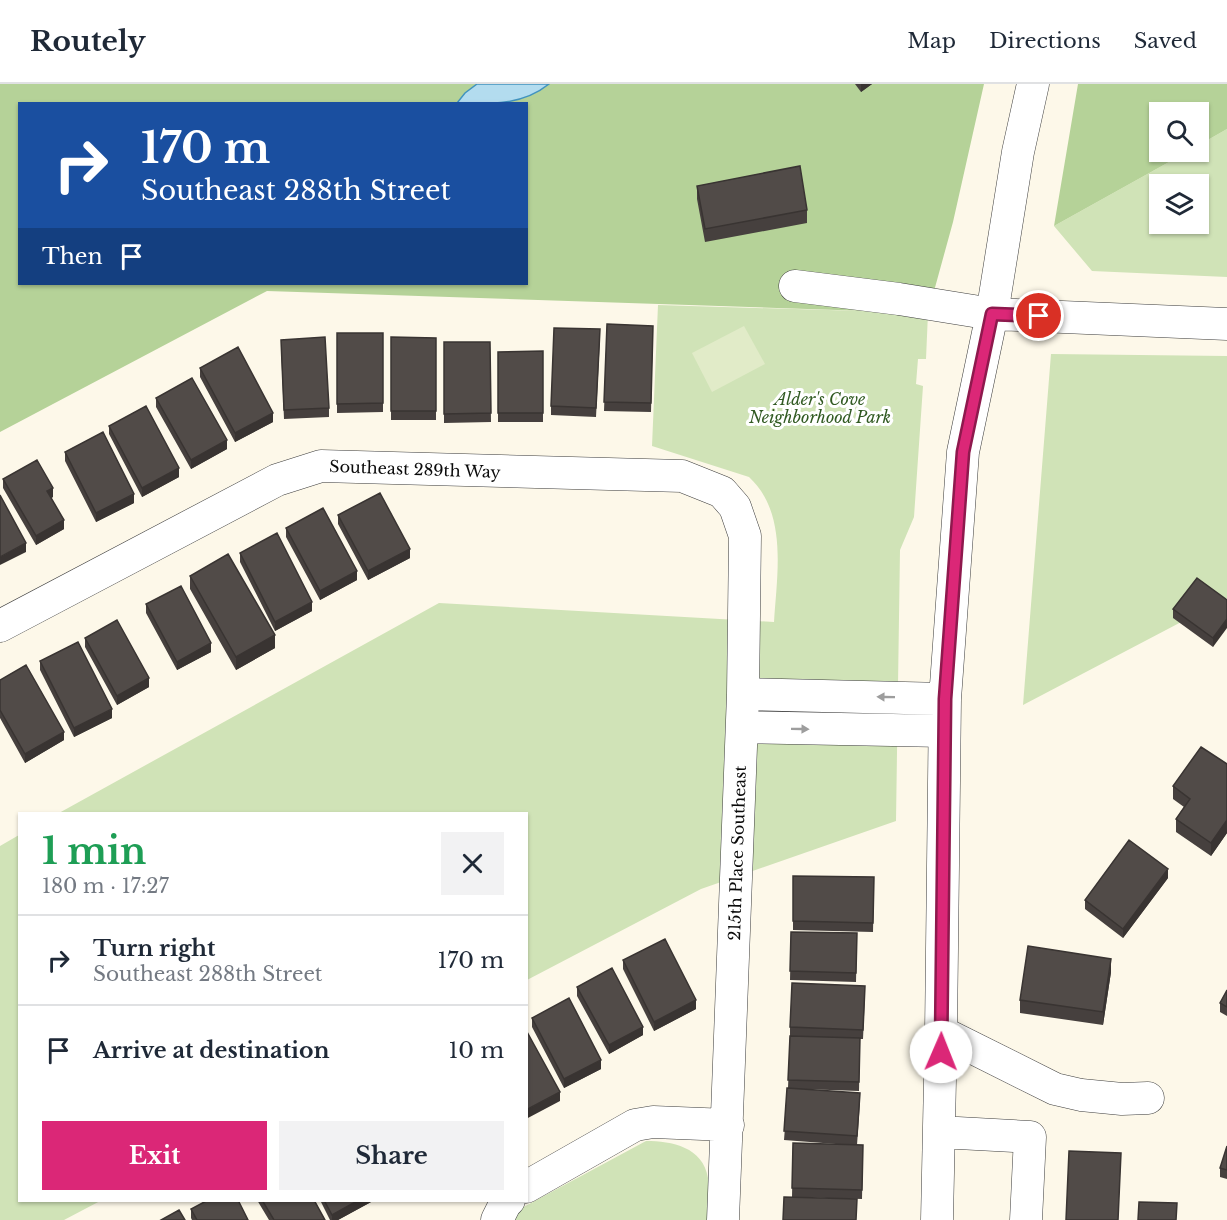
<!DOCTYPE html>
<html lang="en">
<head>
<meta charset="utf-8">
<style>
  :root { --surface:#fff; --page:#f2f2f3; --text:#1f2937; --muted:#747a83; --line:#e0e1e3; --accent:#db2777 }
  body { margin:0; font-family:"Libre Baskerville",serif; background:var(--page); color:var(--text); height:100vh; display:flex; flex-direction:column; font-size:22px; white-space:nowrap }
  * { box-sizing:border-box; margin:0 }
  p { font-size:20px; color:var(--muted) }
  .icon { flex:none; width:33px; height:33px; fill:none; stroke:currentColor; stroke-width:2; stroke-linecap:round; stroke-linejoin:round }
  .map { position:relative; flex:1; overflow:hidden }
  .sheet { position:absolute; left:18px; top:728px; width:510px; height:390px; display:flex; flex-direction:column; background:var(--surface); border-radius:0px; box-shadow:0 2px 4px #0004 }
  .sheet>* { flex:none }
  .top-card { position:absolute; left:18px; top:18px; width:510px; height:183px; border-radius:0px; box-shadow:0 2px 4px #0004; background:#1a4fa0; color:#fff; overflow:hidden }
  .buttons { position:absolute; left:1149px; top:18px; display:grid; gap:12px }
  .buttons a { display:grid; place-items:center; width:60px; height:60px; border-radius:0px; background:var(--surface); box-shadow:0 2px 4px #0004; font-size:30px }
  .pin { position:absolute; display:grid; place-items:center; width:51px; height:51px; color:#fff; margin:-26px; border:3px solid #fff; border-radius:50%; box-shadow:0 2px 6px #0007 }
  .me { position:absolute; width:66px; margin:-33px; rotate:1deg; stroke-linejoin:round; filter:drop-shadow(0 0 4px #0008) }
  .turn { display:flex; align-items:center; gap:21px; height:126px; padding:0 24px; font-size:27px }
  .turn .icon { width:78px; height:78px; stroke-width:2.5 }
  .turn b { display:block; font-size:42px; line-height:51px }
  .then { display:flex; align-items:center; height:57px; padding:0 24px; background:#0003; gap:12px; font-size:22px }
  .round { display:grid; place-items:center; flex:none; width:63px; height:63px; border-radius:0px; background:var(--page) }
  .overview { display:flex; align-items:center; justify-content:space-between; height:102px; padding:0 24px }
  h1 { font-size:36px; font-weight:800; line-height:45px; color:#1e9e55 }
  .primary-button { display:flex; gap:12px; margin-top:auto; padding:12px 24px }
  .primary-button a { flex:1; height:69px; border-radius:0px; background:var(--accent); color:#fff; font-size:24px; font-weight:800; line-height:69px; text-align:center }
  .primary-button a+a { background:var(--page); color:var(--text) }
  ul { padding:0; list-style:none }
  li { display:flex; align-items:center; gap:18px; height:90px; padding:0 24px; border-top:2px solid var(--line) }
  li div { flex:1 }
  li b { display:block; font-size:22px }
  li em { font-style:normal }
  header { display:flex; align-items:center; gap:36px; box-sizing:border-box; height:84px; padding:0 30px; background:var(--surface); border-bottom:2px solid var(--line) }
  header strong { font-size:28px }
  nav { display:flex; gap:33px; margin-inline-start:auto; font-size:21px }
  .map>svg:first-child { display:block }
</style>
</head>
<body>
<header>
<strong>Routely</strong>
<nav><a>Map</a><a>Directions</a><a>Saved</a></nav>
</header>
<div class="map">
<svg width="1227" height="1136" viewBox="0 0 1227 1136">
  <rect width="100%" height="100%" fill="#fdf8e9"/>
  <path fill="#d0e3b7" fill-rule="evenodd" d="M1227,45V193L1092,187L1054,142L1187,68H1198L1199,61ZM1160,100H1198V140H1160Z
    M658,221L928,229L926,275H918L916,300L923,302L914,433L900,466L896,737L701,805L527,896L526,729H59L439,519L774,538C777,490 788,429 749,393L652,362Z
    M1051,270L1227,272V514L1023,621Z
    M19,751L20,1116H102L64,1136H0V762Z
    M646,1057C672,1057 703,1063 708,1094C710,1107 707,1123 707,1136H513L518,1126Z"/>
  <path fill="#b5d298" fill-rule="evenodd" d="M0,0H984L953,138L928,229L267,207L0,348ZM20,20H526V200H20Z
    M1078,0H1227V45L1199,61L1198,28H1160V68H1187L1054,142Z"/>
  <path fill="#e1ebc8" d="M744,242L765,280L712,308L692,269Z"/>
  <path fill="#b3dcef" stroke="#4193bf" stroke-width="1.5" d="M477,0H549C522,22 489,20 457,19L465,9Z"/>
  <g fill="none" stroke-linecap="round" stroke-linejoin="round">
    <g stroke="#3d3d3d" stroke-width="33">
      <path id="minor" d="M795,202L899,215L992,230L1227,240
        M0,542L277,396L321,382L682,392L722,408L735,423L745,452L743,610L723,1136
        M743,610L945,615
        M742,643L944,647
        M941,948L1055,1005L1081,1011L1122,1015L1148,1014
        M939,1048L1030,1053L1026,1136
        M526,1103L635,1041L653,1038L728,1041
        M497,1136L505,1120L509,1116
        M937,1136L941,948L945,615L963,368L992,230L1018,68L1033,0"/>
    </g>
    <use href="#minor" stroke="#fff" stroke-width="32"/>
  </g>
  <path fill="#46403e" d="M855,0H872L861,8Z
    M697,102L807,126V139L705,158L697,115Z
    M607,240L653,242L651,328L604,327Z
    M337,249H383V328L337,329Z
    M391,253L436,254V336H391Z
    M600,254L596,333L551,331V322Z
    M444,258H490L491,338L444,339Z
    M281,264L329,324V333L284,335Z
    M543,267V338H498V268Z
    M200,284L273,338L235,358L200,293Z
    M156,314L227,365L191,385L156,323Z
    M109,342L179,393L142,413L109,350Z
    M65,368L134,419L96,438L65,377Z
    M3,395L53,413L51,414L64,445L36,461L3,404Z
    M338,431L410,474L368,496L338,440Z
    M286,444L357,496L320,516L286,453Z
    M240,469L312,527L275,547L240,478Z
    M190,492L275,564L236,586L190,505Z
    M1227,516L1213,563L1173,534V525Z
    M146,520L211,568L177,586L146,529Z
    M85,554L149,603L117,621L85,563Z
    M40,577L112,634L74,653L40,586Z
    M0,596L64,656L25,679L0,634Z
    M1227,680V749L1211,772L1176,748V735L1184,723L1173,715V702Z
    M793,792L874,793L873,848L793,846Z
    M1168,794L1123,854L1085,825V816Z
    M791,848L857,849L856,898L790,896Z
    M623,876L696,925L654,947L623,885Z
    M1111,888L1103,941L1020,929V916Z
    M577,903L643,951L609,970L577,912Z
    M1227,906V932L1220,928V919Z
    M865,911L863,955H860L859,1007L801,1005L860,1018L857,1061H863L862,1115L792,1113L793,1059L849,1061L784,1056L788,1004L790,952L811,953L790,952V943Z
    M532,934L601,985L564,1004L532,943Z
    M1227,1062V1095L1220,1093V1084Z
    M257,1116H314L325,1136H269Z
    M320,1116H371V1118L338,1136H330Z
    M191,1125L248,1136H192L191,1134Z"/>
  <path fill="#393432" d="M861,0H872L861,8Z
    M273,329V338L235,358V349Z
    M227,356V365L191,385V376Z
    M179,384V393L142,413V404Z
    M53,404V413L47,416V407Z
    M134,410V419L96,438V429Z
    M64,436V445L36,461V452Z
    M26,459V468L0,481V473Z
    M410,465V474L368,496V487Z
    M357,487V496L320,516V507Z
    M312,518V527L275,547V538Z
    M1227,535V544L1213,563V554Z
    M275,551V564L236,586V573Z
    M211,559V568L177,586V578Z
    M149,594V603L117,621V612Z
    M112,625V634L74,653V644Z
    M64,648V656L25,679V670Z
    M1227,736V749L1211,772V759Z
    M1168,785V794L1123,854V845Z
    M1111,875V888L1103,941V928Z
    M696,916V925L654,947V938Z
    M643,943V951L609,970V961Z
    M601,976V985L564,1004V995Z
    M560,1008V1017L526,1035V1026Z
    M359,1116H371V1118L338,1136H332V1131Z"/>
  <path fill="#514b48" stroke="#393432" stroke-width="1.5" d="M800,82L807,126L705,145L697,102Z
    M607,240L653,242L651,319L604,318Z
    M554,244L600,245L596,324L551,322Z
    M337,249H383V319L337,320Z
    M325,253L329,324L284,326L281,256Z
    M391,253L436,254V327H391Z
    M444,258H490L491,329L444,330Z
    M238,263L273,329L235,349L200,284Z
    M543,267V329H498V268Z
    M192,294L227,356L191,376L156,314Z
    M146,322L179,384L142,404L109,342Z
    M103,348L134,410L96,429L65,368Z
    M37,376L53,404L47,407L64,436L36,452L3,395Z
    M380,409L410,465L368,487L338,431Z
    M0,411L26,459L0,473Z
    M323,424L357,487L320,507L286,444Z
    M277,449L312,518L275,538L240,469Z
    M228,470L275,551L236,573L190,492Z
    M1197,494L1227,516V535L1213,554L1173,525Z
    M181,502L211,559L177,578L146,520Z
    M117,536L149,594L117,612L85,554Z
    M78,558L112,625L74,644L40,577Z
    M26,581L64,648L25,670L0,626V596Z
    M1201,663L1227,680V736L1211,759L1176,735L1190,715L1173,702Z
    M1129,756L1168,785L1123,845L1085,816Z
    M793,792L874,793L873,839L793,837Z
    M791,848L857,849L856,889L790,887Z
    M665,855L696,916L654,938L623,876Z
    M1028,862L1111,875L1103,928L1020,916Z
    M612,884L643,943L609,961L577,903Z
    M792,899L865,902L863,946L790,943Z
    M1227,906V923L1220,919Z
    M569,914L601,976L564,995L532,934Z
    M526,946L560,1008L526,1026Z
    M790,952L860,954L859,998L788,996Z
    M787,1004L860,1009L857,1052L784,1047Z
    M793,1059L863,1061L862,1106L792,1104Z
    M1227,1062V1086L1220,1084Z
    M1069,1067L1121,1069L1118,1136H1066Z
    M784,1113L857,1115L856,1136H783Z
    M208,1116H238L248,1136H197L191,1125Z
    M262,1116H314L325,1136H274Z
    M324,1116H359L332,1131Z
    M1139,1118L1177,1119L1176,1136H1138Z
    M179,1126L185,1136H161Z"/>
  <defs><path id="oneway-solid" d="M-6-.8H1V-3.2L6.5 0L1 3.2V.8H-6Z" transform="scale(1.5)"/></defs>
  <g fill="#9d9d9d">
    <use href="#oneway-solid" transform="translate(886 613) rotate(-179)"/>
    <use href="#oneway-solid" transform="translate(800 645) rotate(1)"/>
  </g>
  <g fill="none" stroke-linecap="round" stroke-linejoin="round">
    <g stroke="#8e194d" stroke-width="15">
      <path id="route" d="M941,968L945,615L963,368L992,230L1039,232"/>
    </g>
    <use href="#route" stroke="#db2777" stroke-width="10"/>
  </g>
  <g text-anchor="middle" stroke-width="6" stroke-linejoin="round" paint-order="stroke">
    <g font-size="16" font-style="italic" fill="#315a22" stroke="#fff">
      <text x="820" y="321">Alder's Cove<tspan x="820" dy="18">Neighborhood Park</tspan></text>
    </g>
    <g font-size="16" fill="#0a0a0a" stroke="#fff">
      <text transform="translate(415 385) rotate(2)" y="6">Southeast 289th Way</text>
      <text transform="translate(737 769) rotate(-88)" y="6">215th Place Southeast</text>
    </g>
  </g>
</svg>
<div class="buttons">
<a><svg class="icon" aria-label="search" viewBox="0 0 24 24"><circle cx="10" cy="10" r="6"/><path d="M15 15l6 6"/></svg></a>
<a><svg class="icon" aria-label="layers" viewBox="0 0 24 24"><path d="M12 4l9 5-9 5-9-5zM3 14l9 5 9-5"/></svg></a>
</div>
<div class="pin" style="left:1039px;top:232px;background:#d93025"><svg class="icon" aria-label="arrive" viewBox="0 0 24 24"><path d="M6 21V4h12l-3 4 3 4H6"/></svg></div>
<svg class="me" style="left:941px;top:968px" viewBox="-20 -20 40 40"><circle r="19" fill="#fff"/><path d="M0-13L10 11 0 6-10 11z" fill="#db2777"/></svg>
<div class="top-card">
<div class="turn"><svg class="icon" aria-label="right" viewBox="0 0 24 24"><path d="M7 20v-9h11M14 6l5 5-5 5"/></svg><div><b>170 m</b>Southeast 288th Street</div></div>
<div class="then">Then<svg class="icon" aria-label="arrive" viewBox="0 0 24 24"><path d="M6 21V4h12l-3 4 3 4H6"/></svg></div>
</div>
<section class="sheet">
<div class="overview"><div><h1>1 min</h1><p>180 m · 17:27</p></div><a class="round"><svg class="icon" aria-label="close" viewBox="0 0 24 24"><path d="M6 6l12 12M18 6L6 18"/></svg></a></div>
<ul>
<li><svg class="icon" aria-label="right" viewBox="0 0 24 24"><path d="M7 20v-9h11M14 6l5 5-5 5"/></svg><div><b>Turn right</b><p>Southeast 288th Street</p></div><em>170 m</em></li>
<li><svg class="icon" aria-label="arrive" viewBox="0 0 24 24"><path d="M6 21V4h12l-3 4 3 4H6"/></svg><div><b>Arrive at destination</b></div><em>10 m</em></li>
</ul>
<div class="primary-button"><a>Exit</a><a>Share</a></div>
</section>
</div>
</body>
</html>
